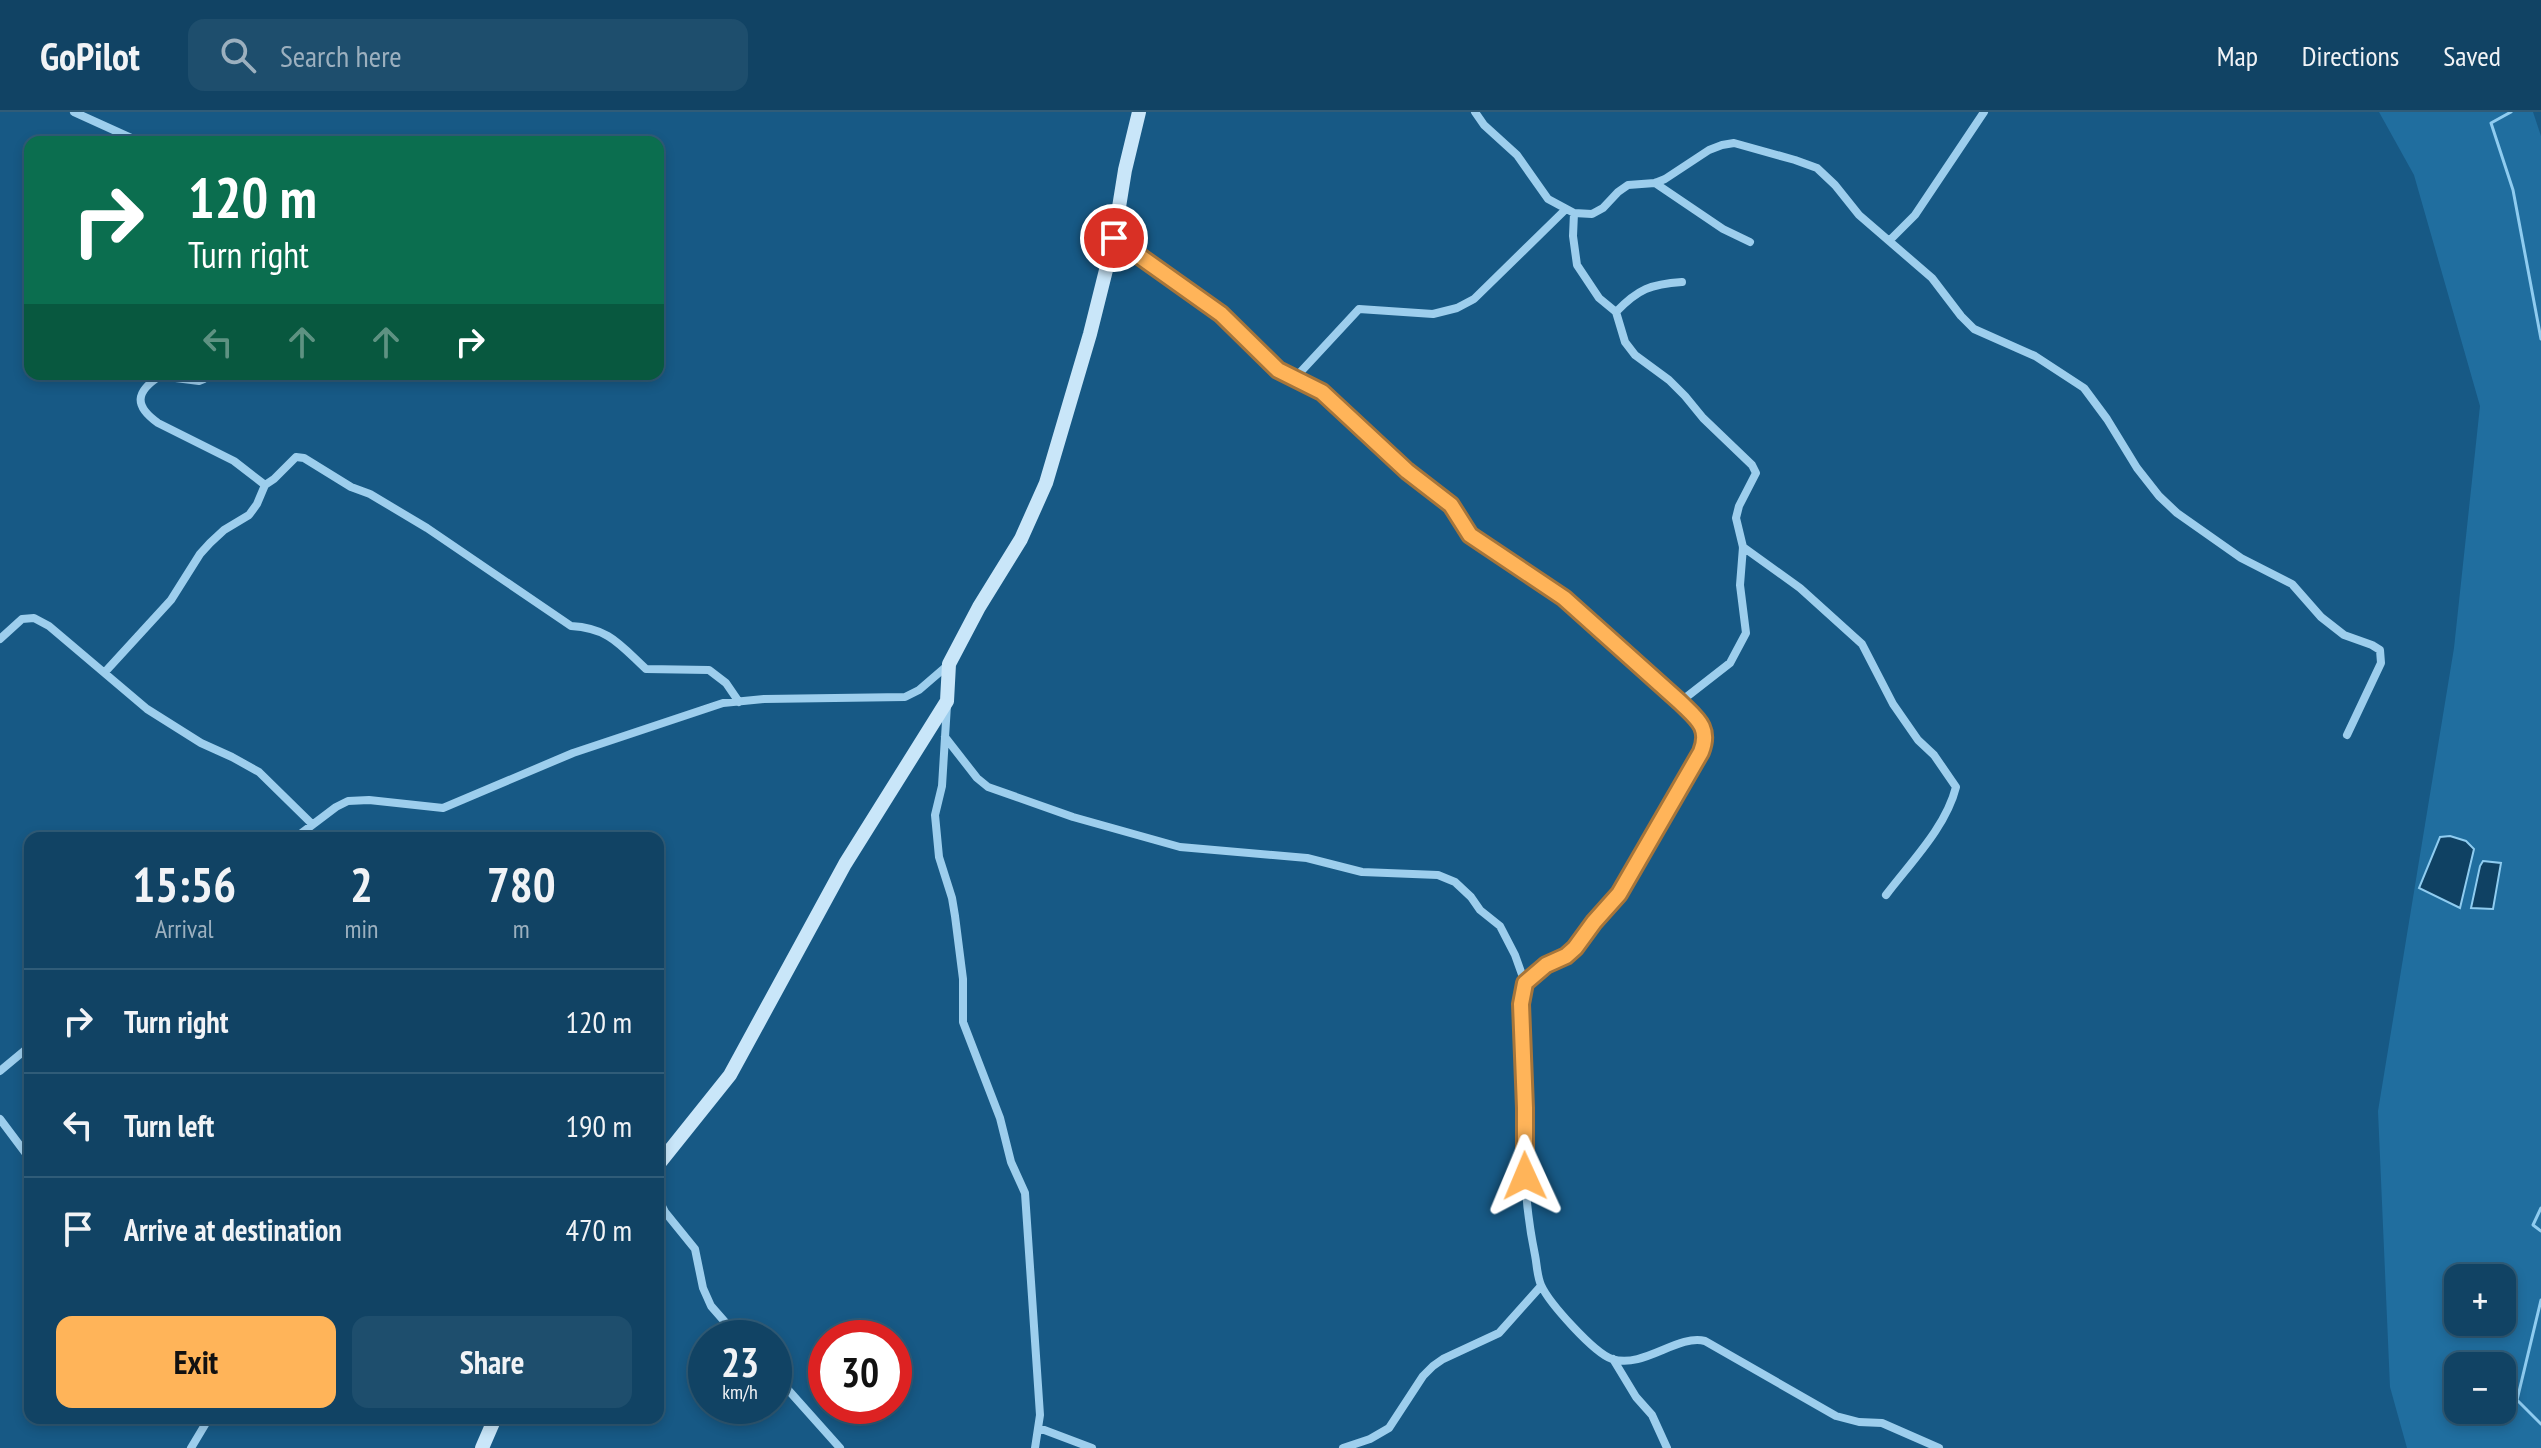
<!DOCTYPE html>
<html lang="en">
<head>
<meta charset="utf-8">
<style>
  :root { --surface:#114364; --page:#1e4e6d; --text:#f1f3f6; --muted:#9cb0bf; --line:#305c78; --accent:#ffb459 }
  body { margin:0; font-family:"PT Sans Narrow",sans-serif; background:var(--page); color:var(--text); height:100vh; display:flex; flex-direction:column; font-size:30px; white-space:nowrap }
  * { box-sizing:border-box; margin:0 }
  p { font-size:26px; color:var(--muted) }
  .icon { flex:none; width:44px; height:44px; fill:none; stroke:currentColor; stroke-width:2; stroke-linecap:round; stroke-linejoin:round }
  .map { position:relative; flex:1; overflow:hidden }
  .panel { position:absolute; left:24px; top:720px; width:640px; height:592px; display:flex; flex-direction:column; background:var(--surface); border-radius:16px; box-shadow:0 4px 12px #0003,0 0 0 2px var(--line) }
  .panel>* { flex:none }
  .guide { position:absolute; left:24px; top:24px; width:640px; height:244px; border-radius:16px; box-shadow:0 4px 12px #0003,0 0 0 2px var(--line); background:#0b6e4f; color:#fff; overflow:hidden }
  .controls { position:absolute; left:2444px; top:1152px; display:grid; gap:16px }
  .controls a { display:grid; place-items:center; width:72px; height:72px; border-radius:16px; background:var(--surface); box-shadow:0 4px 12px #0003,0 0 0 2px var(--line); font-size:40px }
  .speed { position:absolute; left:688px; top:1208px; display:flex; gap:16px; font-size:40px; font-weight:700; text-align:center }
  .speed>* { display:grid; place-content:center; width:104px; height:104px; border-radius:50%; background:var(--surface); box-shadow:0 4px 12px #0003,0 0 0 2px var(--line); line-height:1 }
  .speed small { font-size:20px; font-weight:400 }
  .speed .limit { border:12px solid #d22; background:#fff; color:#111 }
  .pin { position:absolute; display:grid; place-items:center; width:68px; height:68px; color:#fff; margin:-34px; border:4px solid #fff; border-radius:50%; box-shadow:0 2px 8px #0007 }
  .me { position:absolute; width:88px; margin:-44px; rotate:359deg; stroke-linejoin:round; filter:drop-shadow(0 0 6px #0008) }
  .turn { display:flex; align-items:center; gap:28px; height:168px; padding:0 32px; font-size:36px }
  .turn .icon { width:104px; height:104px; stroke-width:2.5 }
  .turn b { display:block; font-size:56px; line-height:68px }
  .lanes { display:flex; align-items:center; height:76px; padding:0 32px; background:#0003; justify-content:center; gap:40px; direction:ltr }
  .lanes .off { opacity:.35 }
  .eta { display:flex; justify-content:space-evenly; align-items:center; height:136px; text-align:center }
  .eta b { font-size:48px; font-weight:700; line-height:56px }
  .action { display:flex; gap:16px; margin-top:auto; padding:16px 32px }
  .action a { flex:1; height:92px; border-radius:16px; background:var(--accent); color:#111; font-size:32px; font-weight:700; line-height:92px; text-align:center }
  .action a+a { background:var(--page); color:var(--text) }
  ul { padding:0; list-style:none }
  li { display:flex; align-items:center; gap:24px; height:104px; padding:0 32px; border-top:2px solid var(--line) }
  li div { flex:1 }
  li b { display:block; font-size:30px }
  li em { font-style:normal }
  header { display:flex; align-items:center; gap:48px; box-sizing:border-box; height:112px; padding:0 40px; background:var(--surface); border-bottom:2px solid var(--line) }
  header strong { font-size:38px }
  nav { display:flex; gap:44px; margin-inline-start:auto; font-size:28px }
  .search { width:560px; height:72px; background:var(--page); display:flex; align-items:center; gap:20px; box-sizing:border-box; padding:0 28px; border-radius:16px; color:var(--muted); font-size:30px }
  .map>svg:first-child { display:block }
</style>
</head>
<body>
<header>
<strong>GoPilot</strong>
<div class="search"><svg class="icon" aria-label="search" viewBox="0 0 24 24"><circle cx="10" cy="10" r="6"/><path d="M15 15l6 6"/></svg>Search here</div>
<nav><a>Map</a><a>Directions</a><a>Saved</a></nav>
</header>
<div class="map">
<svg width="2541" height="1336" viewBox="0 0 2541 1336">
  <rect width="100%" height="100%" fill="#175985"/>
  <path fill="#206e9f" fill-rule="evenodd" d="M2379,0H2533L2541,24V1336H2407L2390,1275L2378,999L2454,536L2480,294L2414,63ZM2458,1166H2502V1210H2458ZM2458,1254H2502V1298H2458Z"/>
  <path fill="#0f4163" stroke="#8fccf0" stroke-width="2" d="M2450,724L2466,729L2474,737L2460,796L2419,776L2440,725Z
    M2483,749L2501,751L2493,797L2471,796L2480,754Z"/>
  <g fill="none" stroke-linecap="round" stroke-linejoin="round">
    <path stroke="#8fccf0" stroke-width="3" d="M2511,0L2491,11L2513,78L2541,227
      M2541,1096L2533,1113L2541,1119
      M2541,1188L2517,1288L2541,1312"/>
    <path stroke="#9dceed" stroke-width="8" d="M74,0L140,30
      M1475,0L1484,13L1517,43L1548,87L1574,101L1592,102L1603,96L1618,80L1628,73L1655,71L1665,67L1709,38L1722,33L1734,31L1795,48L1817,56L1835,73L1859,103L1932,166L1961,204L1974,217L2035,244L2084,276L2107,307L2137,356L2159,384L2177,401L2241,446L2292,472L2321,505L2344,523L2372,533L2380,538L2381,551L2347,623
      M1655,71L1723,117L1750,130
      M1574,101L1573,124L1577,153L1599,186L1616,200L1625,230L1635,243L1669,268L1685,284L1703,306L1752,353L1756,361L1739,394L1736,406L1743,435L1740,473L1746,521L1730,551L1680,590
      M1114,126L1221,202L1278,258L1322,280L1407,359L1451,393L1470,423L1564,486L1680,590C1696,606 1710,615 1701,640L1619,782L1594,810L1575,836L1566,844L1546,853L1525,871C1518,911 1523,951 1525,992C1525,1004 1524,1016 1524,1028C1524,1067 1527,1105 1535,1143C1537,1153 1537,1164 1541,1173C1549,1191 1594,1241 1612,1247C1644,1257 1677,1222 1705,1229L1836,1304L1859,1310L1882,1311L1939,1336
      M1889,129L1915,103L1984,0
      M1616,200C1638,177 1651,172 1682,170
      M206,262L204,267L199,269L160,264C135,280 134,294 158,311L234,349L265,373
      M1294,267L1359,197L1433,202L1457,196L1474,187L1566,97
      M1743,435L1800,476L1862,532L1893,592L1918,628L1934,643L1956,675C1946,715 1911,750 1886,783
      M0,527L22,507L34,506L49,514L147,597L201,631L232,645L259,660L312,712
      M105,560L171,488L200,442L210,431L224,418L249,403L257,392L265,373L274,367L296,345L304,346L351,375L370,382L427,416L571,514C609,516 620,533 646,557L709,558L726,571L739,590
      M947,593L942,674L935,703L939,745L952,786L955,804L963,867V910L1000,1006L1011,1050L1025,1081L1040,1303L1035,1336
      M945,625L977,666L988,675L1073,705L1180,735L1307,746L1362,760L1438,763L1455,770L1471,785L1480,798L1500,814L1515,843L1525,871
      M295,726L336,695L348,689L369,688L443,696L573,641L723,591L764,587L905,585L919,578L948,553
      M0,959L30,934
      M0,1007L30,1047
      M658,1086L665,1100L695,1137L703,1176L711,1194L739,1226
      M1613,1247L1636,1285L1652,1303L1667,1336
      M774,1262L840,1336
      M1039,1316L1092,1336
      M191,1336L209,1306
      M1343,1336L1370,1327L1389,1316L1423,1264L1433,1254L1443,1247L1499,1221L1541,1174"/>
    <path stroke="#c9e6f9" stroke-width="14" d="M658,1053L730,963L845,752L947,589L949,552L979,495L1021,427L1046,371L1090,222L1114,126L1125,58L1139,0
      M482,1336L495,1306"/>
  </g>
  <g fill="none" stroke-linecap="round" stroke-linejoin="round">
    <g stroke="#a6753a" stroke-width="20">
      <path id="route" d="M1114,126L1221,202L1278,258L1322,280L1407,359L1451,393L1470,423L1564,486L1680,590C1696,606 1711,615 1701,640L1619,782L1594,810L1575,836L1566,844L1546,853L1525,871L1521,892L1525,996V1064"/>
    </g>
    <use href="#route" stroke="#ffb459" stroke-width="14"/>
  </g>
</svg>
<div class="controls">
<a>+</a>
<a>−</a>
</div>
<div class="speed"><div>23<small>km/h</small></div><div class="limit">30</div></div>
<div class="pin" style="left:1114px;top:126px;background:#d93025"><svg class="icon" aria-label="arrive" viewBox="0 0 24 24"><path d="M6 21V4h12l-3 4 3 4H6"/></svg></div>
<svg class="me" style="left:1525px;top:1064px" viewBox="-20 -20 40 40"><path d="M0-17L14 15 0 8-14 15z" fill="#ffb459" stroke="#fff" stroke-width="4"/></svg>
<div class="guide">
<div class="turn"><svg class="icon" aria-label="right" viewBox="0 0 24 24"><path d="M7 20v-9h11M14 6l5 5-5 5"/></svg><div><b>120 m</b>Turn right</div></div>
<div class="lanes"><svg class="icon off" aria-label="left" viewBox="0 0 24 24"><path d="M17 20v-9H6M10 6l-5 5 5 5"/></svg><svg class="icon off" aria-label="ahead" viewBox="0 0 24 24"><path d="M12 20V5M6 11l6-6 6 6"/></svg><svg class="icon off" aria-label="ahead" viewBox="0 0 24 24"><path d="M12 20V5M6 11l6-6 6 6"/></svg><svg class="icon" aria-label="right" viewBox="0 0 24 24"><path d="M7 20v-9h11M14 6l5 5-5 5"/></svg></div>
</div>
<section class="panel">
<div class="eta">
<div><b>15:56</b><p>Arrival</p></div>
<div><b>2</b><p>min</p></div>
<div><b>780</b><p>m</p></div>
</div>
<ul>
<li><svg class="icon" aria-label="right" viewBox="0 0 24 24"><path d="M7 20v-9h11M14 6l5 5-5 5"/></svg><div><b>Turn right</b></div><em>120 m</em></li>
<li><svg class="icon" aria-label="left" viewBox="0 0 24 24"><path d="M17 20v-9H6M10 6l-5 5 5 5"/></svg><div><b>Turn left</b></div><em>190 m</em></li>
<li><svg class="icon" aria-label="arrive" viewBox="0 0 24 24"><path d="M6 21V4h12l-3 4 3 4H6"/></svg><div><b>Arrive at destination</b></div><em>470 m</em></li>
</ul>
<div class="action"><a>Exit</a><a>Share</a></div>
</section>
</div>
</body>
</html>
